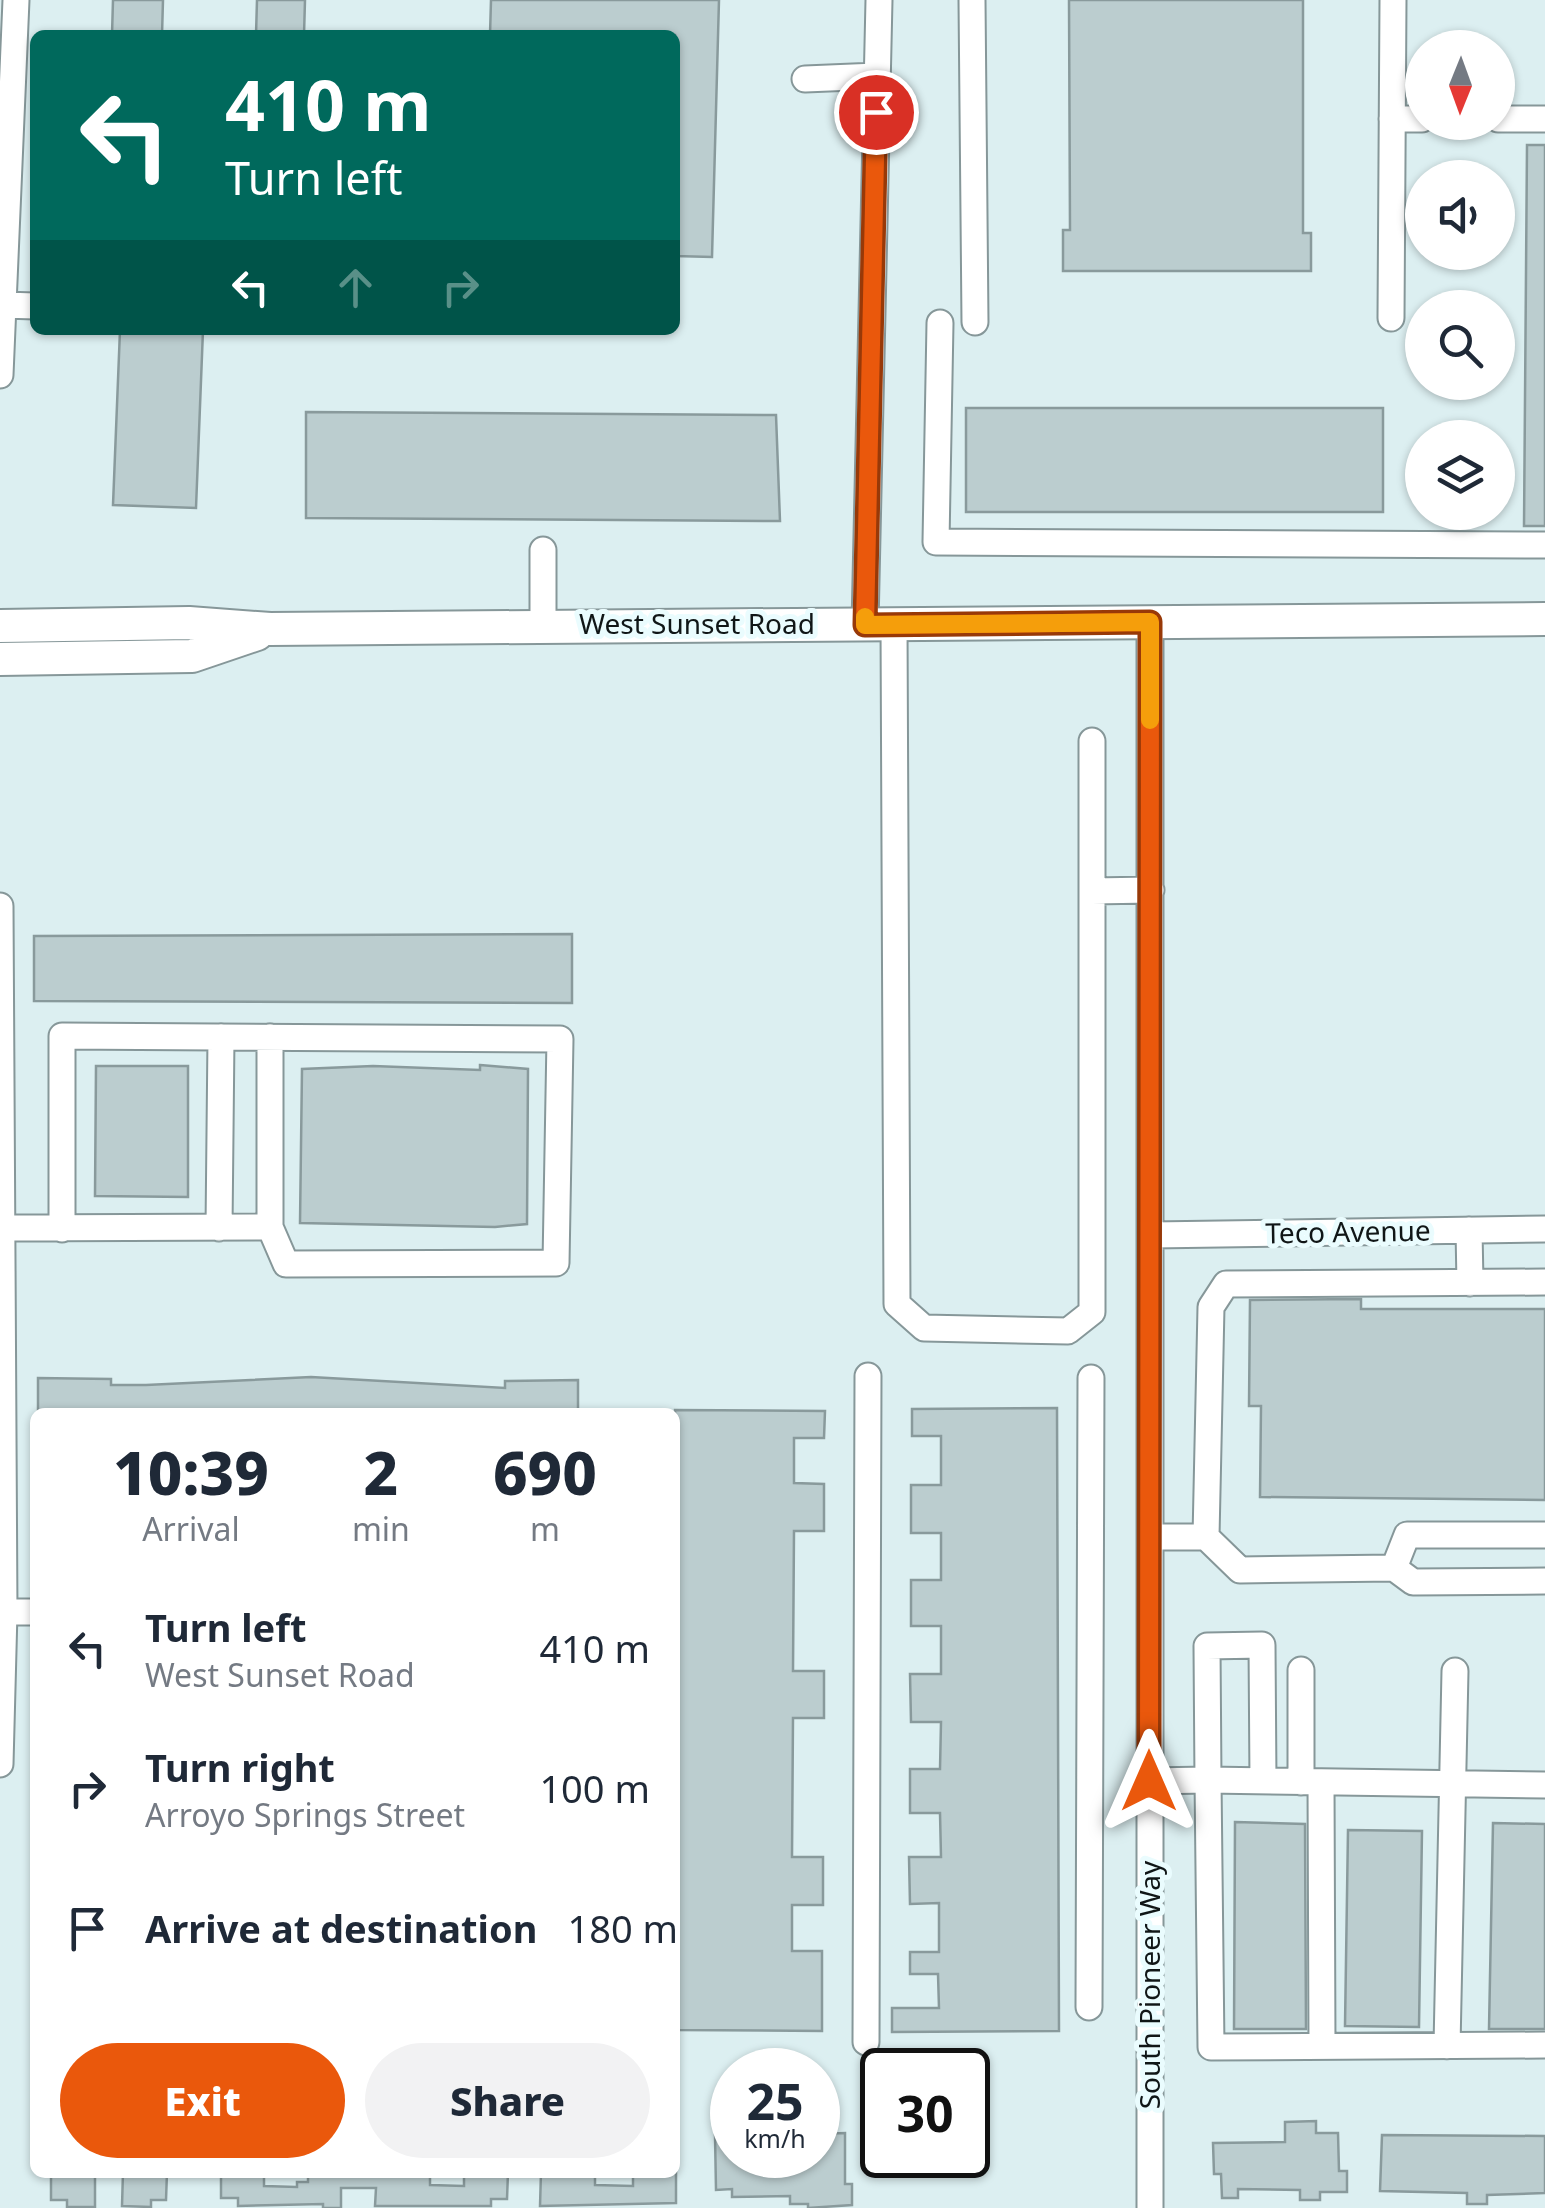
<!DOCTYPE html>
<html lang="en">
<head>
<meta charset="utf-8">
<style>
  :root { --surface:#fff; --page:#f2f2f3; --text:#1f2937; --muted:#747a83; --accent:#ea580c }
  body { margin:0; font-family:"Noto Sans",sans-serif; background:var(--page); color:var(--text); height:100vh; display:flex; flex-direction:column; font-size:38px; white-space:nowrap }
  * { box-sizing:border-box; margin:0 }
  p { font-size:32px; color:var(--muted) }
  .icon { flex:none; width:55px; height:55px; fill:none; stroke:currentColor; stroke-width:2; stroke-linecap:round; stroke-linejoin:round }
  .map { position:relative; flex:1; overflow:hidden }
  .side { position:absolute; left:30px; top:1408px; width:650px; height:770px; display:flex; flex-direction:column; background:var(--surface); border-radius:15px; box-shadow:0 2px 8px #0004 }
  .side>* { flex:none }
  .guide { position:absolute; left:30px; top:30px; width:650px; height:305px; border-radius:15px; box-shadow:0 2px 8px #0004; background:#00695c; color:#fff; overflow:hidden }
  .needle { width:65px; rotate:181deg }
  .buttons { position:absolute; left:1405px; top:30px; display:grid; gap:20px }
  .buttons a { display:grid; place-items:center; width:110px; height:110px; border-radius:50%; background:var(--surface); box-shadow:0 2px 8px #0004; font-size:50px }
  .speed { position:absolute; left:710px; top:2048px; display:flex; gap:20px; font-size:50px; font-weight:700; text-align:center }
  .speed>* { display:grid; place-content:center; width:130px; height:130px; border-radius:50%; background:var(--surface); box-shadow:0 2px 8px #0004; line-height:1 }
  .speed small { font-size:25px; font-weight:400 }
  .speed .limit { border:5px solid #111; border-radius:15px; background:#fff; color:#111 }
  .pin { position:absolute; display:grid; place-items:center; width:85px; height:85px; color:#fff; margin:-42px; border:5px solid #fff; border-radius:50%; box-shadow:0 2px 10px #0007 }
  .me { position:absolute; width:110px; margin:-55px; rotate:0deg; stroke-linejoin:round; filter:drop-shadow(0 0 8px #0008) }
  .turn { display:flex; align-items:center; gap:35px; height:210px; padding:0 30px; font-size:45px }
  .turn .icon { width:130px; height:130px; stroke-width:2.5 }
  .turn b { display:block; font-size:70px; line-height:85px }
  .lanes { display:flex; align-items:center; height:95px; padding:0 30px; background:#0003; justify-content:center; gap:50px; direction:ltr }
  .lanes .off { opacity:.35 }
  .eta { display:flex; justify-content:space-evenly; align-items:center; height:170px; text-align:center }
  .eta b { font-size:60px; font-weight:800; line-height:70px }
  .action { display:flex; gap:20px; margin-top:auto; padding:20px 30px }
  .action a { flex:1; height:115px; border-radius:60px; background:var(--accent); color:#fff; font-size:40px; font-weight:800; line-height:115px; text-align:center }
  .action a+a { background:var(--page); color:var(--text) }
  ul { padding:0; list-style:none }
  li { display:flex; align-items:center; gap:30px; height:140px; padding:0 30px }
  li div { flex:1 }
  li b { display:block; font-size:38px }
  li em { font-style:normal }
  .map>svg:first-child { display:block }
</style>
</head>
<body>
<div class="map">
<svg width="1545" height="2208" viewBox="0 0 1545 2208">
  <rect width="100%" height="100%" fill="#dceff1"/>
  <path fill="#bbcdcf" stroke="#899a9c" stroke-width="2.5" d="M113,0H163L162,35H112Z
    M257,0H305L304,35H256Z
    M491,0H719L712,257L675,256V35H490Z
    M1069,0H1303V233H1311V271H1063V230H1070Z
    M1527,145H1545V526H1524Z
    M120,330H203L196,508L113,505Z
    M966,408H1383V512H966Z
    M306,412L776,415L780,521L306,518Z
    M572,934V1003L34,1001V936Z
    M480,1065L528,1069L527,1224L495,1227L300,1223L302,1069L373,1066L480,1070Z
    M96,1066H188V1197L95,1196Z
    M1361,1299V1309H1545V1500L1260,1497L1261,1406H1249L1250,1300Z
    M311,1377L505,1388V1381L578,1380V1412H38V1378L111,1379V1385H146Z
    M1057,1408L1059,2031L892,2032V2008H939L938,1974H910V1952H939V1903L910,1904L909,1857H941L940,1813H910V1769H940L941,1722H911L910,1674H941V1626H911V1580H941V1533H911V1485H941V1436H912V1409Z
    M675,1410L825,1411L824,1438H794V1483L824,1484V1531H794L793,1671H824V1718H793L792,1857H823V1905H792V1951H822V2031L675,2030Z
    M1235,1822L1305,1824L1306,2029H1234Z
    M1493,1823L1545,1824V2029H1489Z
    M1348,1830L1422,1831L1419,2027L1345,2026Z
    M1316,2121V2133H1338L1339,2171H1347V2192H1320V2200H1300V2190L1238,2189V2198H1222L1221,2174H1214L1213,2143L1285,2142V2122Z
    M845,2133V2184H852V2205L808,2208V2204H790V2196L732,2197V2189L716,2190L715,2135H732V2155H818V2134Z
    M1382,2135L1545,2136V2193L1487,2195V2204H1467V2193L1380,2191Z
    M51,2172H95V2207H67V2200H51Z
    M123,2172H167L166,2200H151V2207L122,2206Z
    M221,2172H264V2186L297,2187V2182H308V2172H430V2185L464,2186V2172H508L507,2199H491V2206H375L376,2188H341V2208H323V2204L238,2206V2198H221Z
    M541,2172H595V2185L633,2186V2172H676V2203L540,2206Z"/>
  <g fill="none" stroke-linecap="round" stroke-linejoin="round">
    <g stroke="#869799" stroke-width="29">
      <path id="minor" d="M972,0L975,322
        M805,79L877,76
        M1392,119H1422
        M1498,119H1545
        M3,305L35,306
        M1391,318L1393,0
        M940,323L936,542L1545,545
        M0,375L16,0
        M543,550V624
        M1150,623V2208
        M865,625L879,0
        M894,625L897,1304L924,1328L1068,1331L1092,1312V741
        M1092,891L1151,890
        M0,906L4,1612L0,1764
        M270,1227V1037
        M0,1228L270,1227L286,1264L556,1263L560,1039L62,1036V1229
        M219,1228L221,1037
        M1469,1230L1470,1283
        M1152,1235L1545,1229
        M1545,1282L1226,1284L1211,1307L1206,1537L1240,1570L1394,1568L1413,1582L1545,1581
        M1150,1537H1206
        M1394,1568L1407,1535H1545
        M0,1612H35
        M1149,1781L1208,1780L1211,2047L1545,2045
        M1263,1781L1262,1645L1207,1646L1208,1780L1545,1785
        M1301,1782V1670
        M1321,1782L1322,2046
        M1089,2007L1091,1378
        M866,2042L868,1376
        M1447,2046L1455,1671"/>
    </g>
    <g stroke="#869799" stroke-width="36">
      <path id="major" d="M0,626L189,623L270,629L1545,619
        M0,659L192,656L257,634"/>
    </g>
    <use href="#minor" stroke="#fff" stroke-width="25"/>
    <use href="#major" stroke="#fff" stroke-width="32"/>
  </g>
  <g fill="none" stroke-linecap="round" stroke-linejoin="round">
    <g stroke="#983908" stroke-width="25">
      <path id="route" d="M876,112L865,625L1150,622L1149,1781"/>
    </g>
    <use href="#route" stroke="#ea580c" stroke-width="18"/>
    <path stroke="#f59e0b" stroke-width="18" d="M865,617V625L1150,622V720"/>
  </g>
  <g text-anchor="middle" stroke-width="10" stroke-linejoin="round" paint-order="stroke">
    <g font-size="28" fill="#101617" stroke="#eafcfe">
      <text x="697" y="634">West Sunset Road</text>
      <text transform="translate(1348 1232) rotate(-1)" y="10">Teco Avenue</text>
      <text transform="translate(1150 1985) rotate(-90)" y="10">South Pioneer Way</text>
    </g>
  </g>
</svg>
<div class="buttons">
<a><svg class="needle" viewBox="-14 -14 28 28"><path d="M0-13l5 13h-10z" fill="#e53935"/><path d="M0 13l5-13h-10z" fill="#747a83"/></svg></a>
<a><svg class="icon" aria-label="sound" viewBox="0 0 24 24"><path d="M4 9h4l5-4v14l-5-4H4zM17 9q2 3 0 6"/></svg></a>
<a><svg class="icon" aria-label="search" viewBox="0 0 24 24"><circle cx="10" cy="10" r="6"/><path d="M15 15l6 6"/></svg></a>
<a><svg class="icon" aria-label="layers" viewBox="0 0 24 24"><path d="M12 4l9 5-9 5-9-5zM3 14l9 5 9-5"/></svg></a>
</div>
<div class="speed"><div>25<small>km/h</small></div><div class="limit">30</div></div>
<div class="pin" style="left:876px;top:112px;background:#d93025"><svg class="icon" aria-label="arrive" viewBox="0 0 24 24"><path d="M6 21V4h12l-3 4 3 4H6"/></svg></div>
<svg class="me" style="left:1149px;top:1781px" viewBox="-20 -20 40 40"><path d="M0-17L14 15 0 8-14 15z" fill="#ea580c" stroke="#fff" stroke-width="4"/></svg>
<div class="guide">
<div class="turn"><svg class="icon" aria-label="left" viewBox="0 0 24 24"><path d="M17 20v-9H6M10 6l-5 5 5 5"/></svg><div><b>410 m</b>Turn left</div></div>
<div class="lanes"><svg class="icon" aria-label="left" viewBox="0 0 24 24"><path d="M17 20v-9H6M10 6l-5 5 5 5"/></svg><svg class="icon off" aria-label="ahead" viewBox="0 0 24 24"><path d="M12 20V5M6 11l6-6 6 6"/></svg><svg class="icon off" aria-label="right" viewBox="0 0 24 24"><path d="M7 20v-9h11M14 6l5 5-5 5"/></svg></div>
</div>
<section class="side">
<div class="eta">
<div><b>10:39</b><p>Arrival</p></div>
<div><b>2</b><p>min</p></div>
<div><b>690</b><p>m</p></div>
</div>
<ul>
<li><svg class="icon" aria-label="left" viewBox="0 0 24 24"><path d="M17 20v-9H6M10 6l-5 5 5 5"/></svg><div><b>Turn left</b><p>West Sunset Road</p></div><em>410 m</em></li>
<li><svg class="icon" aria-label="right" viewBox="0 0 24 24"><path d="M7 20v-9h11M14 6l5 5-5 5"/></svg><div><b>Turn right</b><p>Arroyo Springs Street</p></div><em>100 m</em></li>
<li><svg class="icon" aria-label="arrive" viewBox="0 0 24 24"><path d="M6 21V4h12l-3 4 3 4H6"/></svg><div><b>Arrive at destination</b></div><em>180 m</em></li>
</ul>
<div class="action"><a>Exit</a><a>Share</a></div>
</section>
</div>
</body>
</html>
